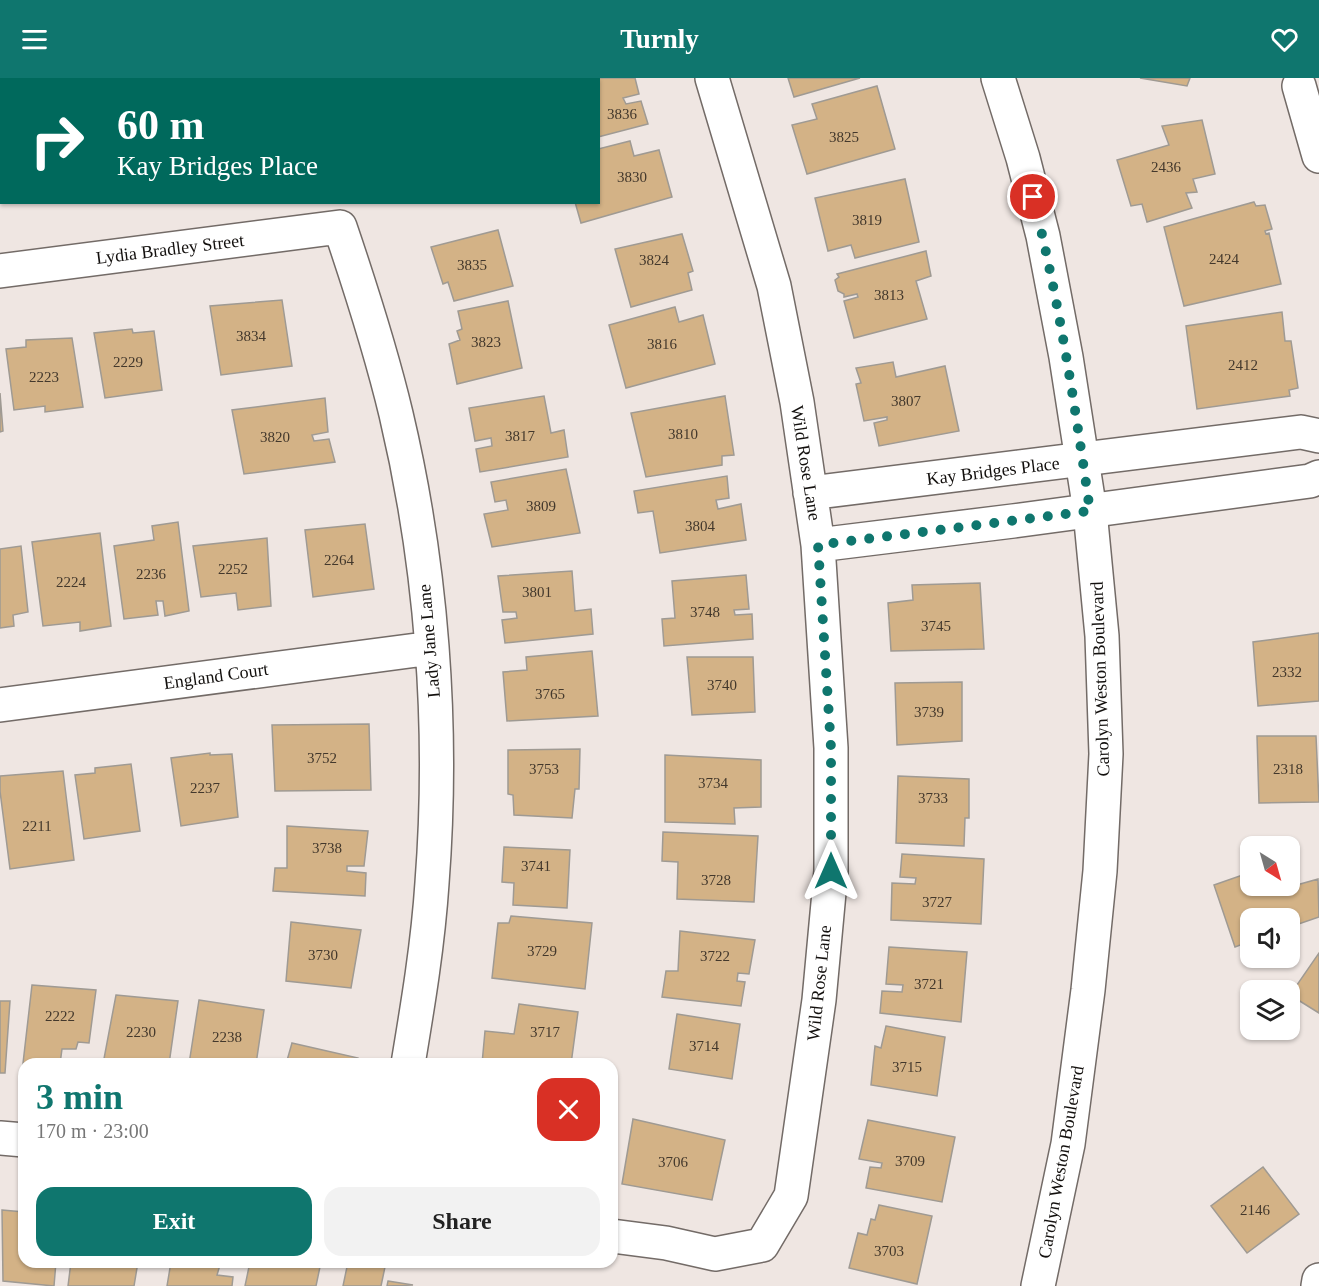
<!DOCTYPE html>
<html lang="en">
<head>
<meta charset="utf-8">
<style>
  :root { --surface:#fff; --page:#f2f2f2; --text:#222; --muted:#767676; --accent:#0f766e }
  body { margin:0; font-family:Georgia,serif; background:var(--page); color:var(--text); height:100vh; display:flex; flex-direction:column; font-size:22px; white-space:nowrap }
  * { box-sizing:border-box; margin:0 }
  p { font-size:20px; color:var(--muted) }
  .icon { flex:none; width:33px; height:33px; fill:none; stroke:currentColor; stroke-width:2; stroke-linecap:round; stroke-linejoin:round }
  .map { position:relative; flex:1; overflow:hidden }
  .panel { position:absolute; left:18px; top:980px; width:600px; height:210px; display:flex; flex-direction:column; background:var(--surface); border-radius:18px; box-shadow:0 2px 4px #0004 }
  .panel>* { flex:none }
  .banner { position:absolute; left:0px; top:0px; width:600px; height:126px; box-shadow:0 2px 4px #0004; background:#00695c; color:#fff; overflow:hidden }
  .needle { width:39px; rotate:143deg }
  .controls { position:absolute; left:1240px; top:758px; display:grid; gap:12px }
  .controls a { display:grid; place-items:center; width:60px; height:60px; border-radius:12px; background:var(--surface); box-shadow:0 2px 4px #0004; font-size:30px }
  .pin { position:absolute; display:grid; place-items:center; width:51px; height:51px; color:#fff; margin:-26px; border:3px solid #fff; border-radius:50%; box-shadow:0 2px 6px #0007 }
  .me { position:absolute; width:66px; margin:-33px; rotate:0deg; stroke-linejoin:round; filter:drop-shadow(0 0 4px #0008) }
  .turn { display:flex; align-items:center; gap:21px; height:126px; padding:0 18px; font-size:27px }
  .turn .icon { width:78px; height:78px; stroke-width:2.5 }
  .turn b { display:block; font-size:42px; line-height:51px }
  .round { display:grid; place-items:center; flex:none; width:63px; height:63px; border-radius:18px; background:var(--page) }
  .overview { display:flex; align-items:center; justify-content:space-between; height:102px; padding:0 18px }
  h1 { font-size:36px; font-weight:700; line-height:45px; color:var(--accent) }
  .button { display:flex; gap:12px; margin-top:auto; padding:12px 18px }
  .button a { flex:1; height:69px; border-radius:18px; background:var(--accent); color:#fff; font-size:24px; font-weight:700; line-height:69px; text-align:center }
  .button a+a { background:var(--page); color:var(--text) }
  header { display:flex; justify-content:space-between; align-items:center; height:78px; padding:0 18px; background:var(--accent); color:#fff; font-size:27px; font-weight:700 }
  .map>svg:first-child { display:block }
</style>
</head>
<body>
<header><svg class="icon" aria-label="menu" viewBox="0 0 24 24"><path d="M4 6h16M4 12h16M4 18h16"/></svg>Turnly<svg class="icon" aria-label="heart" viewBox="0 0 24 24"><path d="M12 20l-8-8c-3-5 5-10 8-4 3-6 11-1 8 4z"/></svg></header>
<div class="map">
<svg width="1319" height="1208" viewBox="0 0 1319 1208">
  <rect width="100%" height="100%" fill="#efe6e2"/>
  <path fill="#d3b286" stroke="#9f9a93" stroke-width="1.5" d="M316,0H382L316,2Z
    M561,0H635L639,16L623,20L626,26L641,23L648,46L598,59V2H557Z
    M788,0H860L794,19Z
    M1140,0H1190L1187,8Z
    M877,8L895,71L807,96L792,47L817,41L812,26Z
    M0,39H2L0,100Z
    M1202,42L1215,96L1193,101L1197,114L1186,115L1192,130L1147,144L1142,126L1131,128L1117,82L1169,67L1162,48Z
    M630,63L634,78L659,72L672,119L581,145L575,124H598V71Z
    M905,101L919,164L855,180L851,167L828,173L815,120Z
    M1254,124L1256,128L1265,127L1272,151L1265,153L1266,156L1269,155L1281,206L1184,228L1164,149Z
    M498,152L513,208L454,223L448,204L443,206L431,169Z
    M682,156L693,193L688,195L692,212L631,229L615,171Z
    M926,173L931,198L916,203L927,241L854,260L844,223L858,219L857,216L844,219V216L838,213L835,202L839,199L837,196Z
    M282,222L292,288L221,297L210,228Z
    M508,223L522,290L457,306L449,266L460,262L457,253L462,251L458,233Z
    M675,229L679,244L703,237L715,286L626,310L609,247Z
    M1282,234L1285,263H1291L1298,310L1289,312L1290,318L1197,331L1186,248Z
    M132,251L133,255L154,253L162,312L105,320L94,255Z
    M72,260L83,329L45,334V328L14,332L6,271L26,269V262Z
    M893,284L896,299L945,288L959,353L879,368L874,345L887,342V339L864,343L856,306L861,305L856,290Z
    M0,315L3,353L0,354Z
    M544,318L551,355L564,352L568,379L480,394L476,371L492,368L491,360L475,363L469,330Z
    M725,318L734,377L722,378V387L646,399L631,335Z
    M325,320L328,354L312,357L314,363L329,361L335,384L244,396L232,332Z
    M566,391L580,455L492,469L484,436L508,432L506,422L495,424L491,404Z
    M727,398L729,420L716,422L718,431L741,426L746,462L660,475L653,433L638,435L634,413Z
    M178,444L189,533L165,538L163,523H156L158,537L124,541L114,468L154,462L152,448Z
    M365,446L374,511L313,519L305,452Z
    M100,455L111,548L80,553V544L43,548L32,464Z
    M267,460L271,528L238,532L236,515L201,519L193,468Z
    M21,468L28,534L13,537L14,548L0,550V471Z
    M572,493L575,533L591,531L593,556L505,565L502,542L517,540L516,534H503L498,498Z
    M746,497L749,531L734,532L735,537L752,536L753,561L664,568L662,541L675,540L672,503Z
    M980,505L984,571L891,573L888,525L913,522L912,507Z
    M1319,555V623L1258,628L1253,564Z
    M592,573L598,638L507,643L503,594L527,592L526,579Z
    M687,579H753L755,634L692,637Z
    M962,604V663L897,667L895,605Z
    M369,646L371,712L275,713L272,647Z
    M1257,658H1316L1319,724L1259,725Z
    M580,671L579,711H575L572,740L514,737L513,717L508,716V672Z
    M210,675V677L232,676L238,739L181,748L171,680Z
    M665,677L761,682V729L734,730L735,746L665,744Z
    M131,686L140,753L84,761L75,697L95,695V690Z
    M63,693L74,782L10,791L0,713V698Z
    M898,698L969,701V740H965L964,768L896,765Z
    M287,748L368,753L364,788H347V793L366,795L365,818L273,813L275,790H287Z
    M663,754L758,758L754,824L677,821L678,784L662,783Z
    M504,769L570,772L567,830L513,827L514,805L502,804Z
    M902,776L984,781L981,846L891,842L892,805L915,806L916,800L900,799Z
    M1251,794V807H1290V799L1293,808L1318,801L1319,839L1290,849V840H1251V863L1235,869L1214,807Z
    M511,838L592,845L585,911L492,900L498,845H509Z
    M291,844L361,852L351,910L286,903Z
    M680,853L755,862L749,896L738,895L737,903L745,904L741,928L662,919L666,893H678Z
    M889,869L967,874L961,944L880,935L882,913L902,914L903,907L886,906Z
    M1319,875V935L1290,917Z
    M32,907L96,912L89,965L78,964L76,971H62L60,986H24V994H22Z
    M116,917L178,923L169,986H103Z
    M199,922L264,932L256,986H189Z
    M0,923H10L5,995H0Z
    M519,926L578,934L571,986H482L485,953L514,956Z
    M677,936L740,946L732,1001L669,991Z
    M886,948L945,959L937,1018L871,1007L875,968L881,970Z
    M292,965L358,980L357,986H286Z
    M633,1041L725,1062L712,1122L622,1106Z
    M868,1042L955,1059L942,1124L866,1110L870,1089L881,1090L882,1085L859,1081Z
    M1263,1089L1299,1136L1247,1175L1211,1128Z
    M879,1127L932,1138L917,1206L849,1190L858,1155L867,1157L871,1141L875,1142Z
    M2,1132L24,1134V1184H56L54,1208L3,1203Z
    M71,1184H138L134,1208H68Z
    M171,1184H208V1186L220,1187L217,1197L233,1199L232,1208H167Z
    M250,1184H321L316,1208H245Z
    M348,1184L385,1189L381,1208H343Z
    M388,1203L413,1207L387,1208Z"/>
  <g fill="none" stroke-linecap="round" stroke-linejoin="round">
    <g stroke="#736b67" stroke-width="36">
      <path id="street" d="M1299,8L1319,78
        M0,193L340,149C361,211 381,273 396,336C432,488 444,649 432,805C428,866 418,926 408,986
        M810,415L1301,354L1319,358
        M818,467L1013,443L1310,403L1319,399
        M0,627L432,570
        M0,1060L24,1062
        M612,1158L666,1165L715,1176L762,1167L791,1118L819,922L831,793V670L818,467L797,324L774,208L712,0
        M1318,1208L1319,1202"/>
    </g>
    <g stroke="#736b67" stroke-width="36">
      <path id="secondary" d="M998,0L1023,80L1043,158L1066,279L1090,433L1102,558L1106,676L1100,793L1088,912L1068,1066L1038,1208"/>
    </g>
    <use href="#street" stroke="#fff" stroke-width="33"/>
    <use href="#secondary" stroke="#fff" stroke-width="33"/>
  </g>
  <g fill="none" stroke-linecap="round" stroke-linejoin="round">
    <path stroke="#0f766e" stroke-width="10" stroke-dasharray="0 18" d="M831,793V670L818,467L1090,433C1075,328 1059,222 1033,119"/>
  </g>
  <g text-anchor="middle" stroke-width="6" stroke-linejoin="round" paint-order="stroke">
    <g font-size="15" fill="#43382c">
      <text x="622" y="41">3836</text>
      <text x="844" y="64">3825</text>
      <text x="1166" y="94">2436</text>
      <text x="632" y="104">3830</text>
      <text x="867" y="147">3819</text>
      <text x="1224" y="186">2424</text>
      <text x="654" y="187">3824</text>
      <text x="472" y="192">3835</text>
      <text x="889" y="222">3813</text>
      <text x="251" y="263">3834</text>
      <text x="486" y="269">3823</text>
      <text x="662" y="271">3816</text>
      <text x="128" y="289">2229</text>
      <text x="1243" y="292">2412</text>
      <text x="44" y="304">2223</text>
      <text x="906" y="328">3807</text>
      <text x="683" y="361">3810</text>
      <text x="520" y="363">3817</text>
      <text x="275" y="364">3820</text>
      <text x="541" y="433">3809</text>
      <text x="700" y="453">3804</text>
      <text x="339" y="487">2264</text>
      <text x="233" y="496">2252</text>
      <text x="151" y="501">2236</text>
      <text x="71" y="509">2224</text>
      <text x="537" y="519">3801</text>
      <text x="705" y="539">3748</text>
      <text x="936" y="553">3745</text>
      <text x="1287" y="599">2332</text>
      <text x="722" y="612">3740</text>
      <text x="550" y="621">3765</text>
      <text x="929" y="639">3739</text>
      <text x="322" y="685">3752</text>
      <text x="544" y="696">3753</text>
      <text x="1288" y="696">2318</text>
      <text x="713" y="710">3734</text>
      <text x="205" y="715">2237</text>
      <text x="933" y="725">3733</text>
      <text x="37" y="753">2211</text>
      <text x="327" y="775">3738</text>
      <text x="536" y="793">3741</text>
      <text x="716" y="807">3728</text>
      <text x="937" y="829">3727</text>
      <text x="542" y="878">3729</text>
      <text x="323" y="882">3730</text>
      <text x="715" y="883">3722</text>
      <text x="929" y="911">3721</text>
      <text x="60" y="943">2222</text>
      <text x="141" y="959">2230</text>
      <text x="545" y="959">3717</text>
      <text x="227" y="964">2238</text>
      <text x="704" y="973">3714</text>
      <text x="907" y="994">3715</text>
      <text x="910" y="1088">3709</text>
      <text x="673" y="1089">3706</text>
      <text x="1255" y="1137">2146</text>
      <text x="889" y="1178">3703</text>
    </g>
    <g font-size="18" fill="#13100e" stroke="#fff">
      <text transform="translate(170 171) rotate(-7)" y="6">Lydia Bradley Street</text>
      <text transform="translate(806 385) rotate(81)" y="6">Wild Rose Lane</text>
      <text transform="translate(993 393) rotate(-7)" y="6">Kay Bridges Place</text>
      <text transform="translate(429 563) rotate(-95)" y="6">Lady Jane Lane</text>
      <text transform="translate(216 598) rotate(-8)" y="6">England Court</text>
      <text transform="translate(1100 601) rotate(-92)" y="6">Carolyn Weston Boulevard</text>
      <text transform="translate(819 905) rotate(-84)" y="6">Wild Rose Lane</text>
      <text transform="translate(1061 1084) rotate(-80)" y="6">Carolyn Weston Boulevard</text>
    </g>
  </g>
</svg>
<div class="controls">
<a><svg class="needle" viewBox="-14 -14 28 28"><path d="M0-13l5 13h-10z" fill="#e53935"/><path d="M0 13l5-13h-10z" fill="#767676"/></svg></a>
<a><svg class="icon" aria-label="sound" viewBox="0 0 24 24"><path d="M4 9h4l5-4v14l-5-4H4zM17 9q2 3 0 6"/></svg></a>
<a><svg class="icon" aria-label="layers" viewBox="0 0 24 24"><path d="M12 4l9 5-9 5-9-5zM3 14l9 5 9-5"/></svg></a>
</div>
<div class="pin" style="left:1033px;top:119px;background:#d93025"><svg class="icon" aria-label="arrive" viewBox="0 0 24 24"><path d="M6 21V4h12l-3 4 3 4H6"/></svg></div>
<svg class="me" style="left:831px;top:793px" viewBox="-20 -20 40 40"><path d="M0-17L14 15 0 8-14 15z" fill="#0f766e" stroke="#fff" stroke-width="4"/></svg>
<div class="banner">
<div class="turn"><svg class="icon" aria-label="right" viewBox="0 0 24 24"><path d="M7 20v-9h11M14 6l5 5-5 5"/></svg><div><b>60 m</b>Kay Bridges Place</div></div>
</div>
<section class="panel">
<div class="overview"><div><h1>3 min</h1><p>170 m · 23:00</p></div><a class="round" style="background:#d93025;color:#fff"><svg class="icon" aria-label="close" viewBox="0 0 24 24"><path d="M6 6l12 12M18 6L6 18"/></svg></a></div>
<div class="button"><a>Exit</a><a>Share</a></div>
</section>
</div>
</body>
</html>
